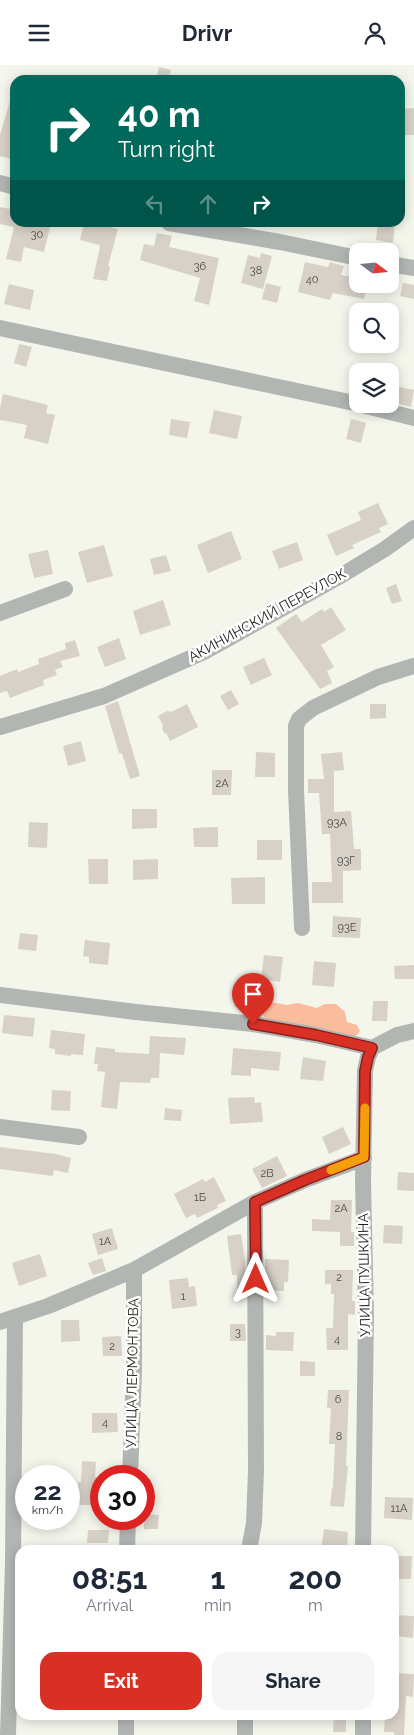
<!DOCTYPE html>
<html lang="en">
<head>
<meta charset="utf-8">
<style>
  :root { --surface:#fff; --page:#f6f6f7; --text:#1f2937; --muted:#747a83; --accent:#d93025 }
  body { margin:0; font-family:Raleway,sans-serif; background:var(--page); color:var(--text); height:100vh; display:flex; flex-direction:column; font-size:19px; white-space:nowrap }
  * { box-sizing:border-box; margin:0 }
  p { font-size:16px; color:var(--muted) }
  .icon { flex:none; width:28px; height:28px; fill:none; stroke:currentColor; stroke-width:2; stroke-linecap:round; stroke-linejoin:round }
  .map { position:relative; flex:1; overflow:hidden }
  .panel { position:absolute; left:15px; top:1480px; width:384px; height:175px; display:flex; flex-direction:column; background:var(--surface); border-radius:15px; box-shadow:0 2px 12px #0003 }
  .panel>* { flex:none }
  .guide { position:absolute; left:10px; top:10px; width:395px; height:152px; border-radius:15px; box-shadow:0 2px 12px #0003; background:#00695c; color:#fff; overflow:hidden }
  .needle { width:32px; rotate:106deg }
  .tools { position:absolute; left:349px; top:178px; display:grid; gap:10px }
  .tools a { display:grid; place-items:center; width:50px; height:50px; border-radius:10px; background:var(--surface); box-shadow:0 2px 12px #0003; font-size:25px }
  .speed { position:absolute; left:15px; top:1400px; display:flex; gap:10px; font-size:25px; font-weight:700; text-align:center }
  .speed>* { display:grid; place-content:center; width:65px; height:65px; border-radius:50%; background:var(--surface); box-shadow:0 2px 12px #0003; line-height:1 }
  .speed small { font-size:12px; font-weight:400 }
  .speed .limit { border:8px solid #d22; background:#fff; color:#111 }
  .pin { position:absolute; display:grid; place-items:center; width:42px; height:42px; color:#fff; margin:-51px -21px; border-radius:50% 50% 50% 0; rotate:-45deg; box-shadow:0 0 5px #0007 }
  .pin .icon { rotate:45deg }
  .me { position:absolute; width:55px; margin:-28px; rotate:0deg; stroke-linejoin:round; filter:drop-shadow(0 0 4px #0008) }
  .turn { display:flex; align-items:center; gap:18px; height:105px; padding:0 25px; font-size:22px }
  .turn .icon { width:65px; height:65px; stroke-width:2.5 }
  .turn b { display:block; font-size:35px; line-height:42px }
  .lanes { display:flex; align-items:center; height:48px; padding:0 25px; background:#0003; justify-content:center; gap:25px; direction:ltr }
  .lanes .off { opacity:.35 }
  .eta { display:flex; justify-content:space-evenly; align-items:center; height:85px; text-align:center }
  .eta b { font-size:30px; font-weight:700; line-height:35px }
  .button { display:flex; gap:10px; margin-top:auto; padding:10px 25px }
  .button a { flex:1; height:58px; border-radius:15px; background:var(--accent); color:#fff; font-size:20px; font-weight:700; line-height:58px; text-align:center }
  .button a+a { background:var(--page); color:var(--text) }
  header { display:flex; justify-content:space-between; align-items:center; height:65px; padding:0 25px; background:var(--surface); font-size:22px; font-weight:700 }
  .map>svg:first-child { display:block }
</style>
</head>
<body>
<header><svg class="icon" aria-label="menu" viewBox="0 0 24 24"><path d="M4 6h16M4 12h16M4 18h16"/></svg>Drivr<svg class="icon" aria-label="person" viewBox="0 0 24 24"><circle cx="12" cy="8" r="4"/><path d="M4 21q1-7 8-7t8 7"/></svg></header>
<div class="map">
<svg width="414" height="1670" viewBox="0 0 414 1670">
  <rect width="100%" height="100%" fill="#f4f6ec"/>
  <path fill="#fbbc9e" d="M270,937L287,940L298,938L317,943L325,939H336L345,947L347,957L357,960L360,966L357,970L352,972L270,956L263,951C262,944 262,940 270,937Z"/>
  <path fill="#d7d1c8" d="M159,2L171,5L169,15H156Z
    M12,29H15V95L0,91V70Z
    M414,43V70H403L401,44Z
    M0,142L15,145V158H51L44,187L24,182L21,197L6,194L14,162L0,159Z
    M84,158H93L118,164L108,201L110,202L107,216L93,214L100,182L99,180L80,175Z
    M378,158H395L393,178L376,175Z
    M157,168L172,171L169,182L219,193L209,240L194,236L200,213L140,195L144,179L154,181Z
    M261,188L272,191L263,224L241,218L248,190L260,193Z
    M305,197L328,202L330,197L344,201L341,210L358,213V219H367L364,234L333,228L330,235L298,227Z
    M266,218L281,222L277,238L262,234Z
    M403,218L414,220V234L400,231Z
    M9,219L34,225L30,245L4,239Z
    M19,279L32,282L26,302L14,298Z
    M390,320L414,325L411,342L390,337Z
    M3,329L48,340L46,348L55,350L48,379L24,373L27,360L0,355V343Z
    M214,345L242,351L237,374L209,368Z
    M171,354L190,357L187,373L169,370Z
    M351,354L366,358L361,378L346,374Z
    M378,438L388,459L379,463L381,467L352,480L354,483L336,491L327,470L361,455L358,447Z
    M231,466L242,494L208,508L197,480Z
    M297,477L303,495L279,504L272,486Z
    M104,480L113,511L87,518L78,487Z
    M48,485L53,509L34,513L28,489Z
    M166,490L171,506L154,510L150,494Z
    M396,519L402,536L392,539L386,523Z
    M163,535L171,560L140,570L133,546Z
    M331,542L346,565L321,580L334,602L327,606L332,618L320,624L276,563L296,549L302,557L322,544L324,547Z
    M119,573L126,594L105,602L97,582Z
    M75,575L80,591L60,596L63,602L55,605L57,610L43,615L44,620L10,633L7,626L0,628V611L17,604L18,607L39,599L38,594L66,584L65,578Z
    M264,593L272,610L251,620L243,602Z
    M231,625L239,639L228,645L220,631Z
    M118,636L140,711L130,714L122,689L119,688L105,641Z
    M187,639L198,662L170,676L167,669L164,668L162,663L163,660L158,651L167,646L171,647Z
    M370,639H386V653L370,654Z
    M81,676L86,696L68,701L63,681Z
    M256,687L275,688V712H255Z
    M342,687L344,705L334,706V747L351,746L354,784H361V805L343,806V838H312V817H332L330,769H322L319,728H308V714H324L321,689Z
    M212,705H232L231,730H212Z
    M132,744H157V763L132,764Z
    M29,757L48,758L47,783L28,782Z
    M218,762V782H194L193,763Z
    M257,775H282V795H257Z
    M88,794H108V819H89Z
    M158,794V814L133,815V795Z
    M265,812V839H232L231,813Z
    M333,851L361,853L360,873L332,872Z
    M20,868L38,870L36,886L18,884Z
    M85,875L110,878L108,900L89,898V892L83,891Z
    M264,890L283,892L280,917L261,914Z
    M314,896L336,898L334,922L312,920Z
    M414,900V914H395L394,901Z
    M373,936H388L387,956H372Z
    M4,950L35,953L33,972L2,968Z
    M51,965L85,969L83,990L71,989V991L55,989V984L49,983Z
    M150,971L186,973L184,990L160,988L159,1013H151L150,1018L120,1017L117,1044L101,1042L105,1007L97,1006L98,999H94L96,982L115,984V987L149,989Z
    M233,983L281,987L279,1006L251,1003V1011L231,1010Z
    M303,992L326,996L323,1016L300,1014Z
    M52,1025L71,1026L70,1046L51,1045Z
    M254,1032L255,1038L261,1037L263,1057L230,1059L228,1033Z
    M165,1043L182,1045L181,1056L164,1055Z
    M343,1062L351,1079L329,1089L322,1072Z
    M0,1082L56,1089L71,1093L68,1108L54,1105L53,1111L0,1104Z
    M277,1091L287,1111L262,1123L252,1104Z
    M398,1107L414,1108V1126L397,1125Z
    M214,1112L226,1136L217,1140L218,1143L197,1153L195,1149L186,1153L174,1129L203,1114L205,1117Z
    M331,1135H352L351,1167H354V1181H340V1167L312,1166V1154L330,1155Z
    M384,1160L403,1161L402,1179L383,1178Z
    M112,1163L118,1184L98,1190L92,1169Z
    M241,1169L245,1195V1224H237V1210H232L227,1171Z
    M40,1189L47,1211L19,1221L12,1198Z
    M102,1193L106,1206L93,1210L88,1198Z
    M265,1194L289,1195L288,1217H284V1226L265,1225Z
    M325,1205H353L352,1236H355V1250L348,1249V1285H327L326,1263H333L334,1229H331V1219H325Z
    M188,1213L189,1222L195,1221L197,1241L172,1244L169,1215Z
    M61,1255H79L80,1276L61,1277Z
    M230,1259H245L246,1276H230Z
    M276,1267H294L293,1286L266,1285V1270L276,1271Z
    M121,1271L122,1291H103L102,1272Z
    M300,1296L315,1297V1311H300Z
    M328,1325H349L346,1401H348L344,1442L330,1441L332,1423H333L335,1379H329L331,1343H327Z
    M92,1348H117L118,1367L92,1368Z
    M82,1396L96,1397L95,1412H101V1440H78V1417H81Z
    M385,1432L413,1433L412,1455L384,1453Z
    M144,1449L159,1450L158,1464H144Z
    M324,1464L348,1467L347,1485H321Z
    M88,1465H109L108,1478H87Z
    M394,1491H412L411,1514H394Z
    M394,1550L414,1551L413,1573L394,1571Z
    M394,1608L414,1609L413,1632L406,1631L404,1670H394V1667H384L385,1650H394Z
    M334,1650H346V1667H333Z"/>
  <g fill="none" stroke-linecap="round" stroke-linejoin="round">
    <path stroke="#b2b6b3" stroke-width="16" d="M0,118L15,122
      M169,158L280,177L358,193
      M390,199L414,203
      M0,263L354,338L414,353
      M0,548L65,524
      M0,662L104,631L204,587L342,510L385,484L414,463
      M302,863L296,725V661L299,654L313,643L378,612L414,601
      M0,930L136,947L253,959L316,970L372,983
      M0,1062L79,1072
      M0,1257L48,1241L134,1205L255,1137L305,1115L364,1093
      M130,1411L134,1306V1205
      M127,1485L128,1454
      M249,1485L254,1458L256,1406L255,1137
      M363,1485L366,1249L363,1117L365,1006L368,992L372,983L397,970L414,966
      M245,1650V1670
      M8,1670L13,1498L15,1252
      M126,1670V1650
      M363,1670V1650"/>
  </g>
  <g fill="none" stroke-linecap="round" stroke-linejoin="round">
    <g stroke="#8d1f18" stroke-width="12">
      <path id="route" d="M253,959L316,970L372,983L368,992L365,1006L364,1092L305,1115L255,1137L256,1214"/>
    </g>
    <use href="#route" stroke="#d93025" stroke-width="9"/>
    <path stroke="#f59e0b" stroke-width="9" d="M331,1105L364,1092L365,1043"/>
  </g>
  <g text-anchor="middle" stroke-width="5" stroke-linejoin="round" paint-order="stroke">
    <g font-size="11" fill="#4b4a45">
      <text x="37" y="173">30</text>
      <text x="200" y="205">36</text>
      <text x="256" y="209">38</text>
      <text x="312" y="218">40</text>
      <text x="222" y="722">2А</text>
      <text x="337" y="761">93А</text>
      <text x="346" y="799">93Г</text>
      <text x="347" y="866">93Е</text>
      <text x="267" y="1112">2В</text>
      <text x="200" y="1136">1Б</text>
      <text x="341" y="1147">2А</text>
      <text x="105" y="1180">1А</text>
      <text x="339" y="1216">2</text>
      <text x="183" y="1235">1</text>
      <text x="238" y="1271">3</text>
      <text x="337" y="1278">4</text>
      <text x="112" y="1285">2</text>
      <text x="338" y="1338">6</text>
      <text x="105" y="1361">4</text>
      <text x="339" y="1375">8</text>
      <text x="399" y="1447">11А</text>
    </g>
    <g font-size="14" fill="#1c1d19" stroke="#fff">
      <text transform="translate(267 550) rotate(-29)" y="5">АКИНИНСКИЙ ПЕРЕУЛОК</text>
      <text transform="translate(364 1210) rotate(-91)" y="5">УЛИЦА ПУШКИНА</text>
      <text transform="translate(132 1308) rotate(-89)" y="5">УЛИЦА ЛЕРМОНТОВА</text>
    </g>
  </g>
</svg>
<div class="tools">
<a><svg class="needle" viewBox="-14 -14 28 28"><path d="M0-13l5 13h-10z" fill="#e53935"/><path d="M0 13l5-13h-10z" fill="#747a83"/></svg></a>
<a><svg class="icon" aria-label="search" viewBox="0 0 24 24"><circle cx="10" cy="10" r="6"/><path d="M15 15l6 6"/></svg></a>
<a><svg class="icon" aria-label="layers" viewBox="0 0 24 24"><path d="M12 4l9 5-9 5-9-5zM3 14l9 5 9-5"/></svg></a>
</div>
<div class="speed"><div>22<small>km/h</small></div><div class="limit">30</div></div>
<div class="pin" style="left:253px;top:959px;background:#d93025"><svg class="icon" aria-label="arrive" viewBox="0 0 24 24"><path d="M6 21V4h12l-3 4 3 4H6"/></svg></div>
<svg class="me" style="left:256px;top:1214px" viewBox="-20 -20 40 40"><path d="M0-17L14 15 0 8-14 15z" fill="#d93025" stroke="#fff" stroke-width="4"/></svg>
<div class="guide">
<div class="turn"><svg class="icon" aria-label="right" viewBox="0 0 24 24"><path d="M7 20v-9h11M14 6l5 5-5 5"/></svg><div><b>40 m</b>Turn right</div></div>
<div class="lanes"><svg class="icon off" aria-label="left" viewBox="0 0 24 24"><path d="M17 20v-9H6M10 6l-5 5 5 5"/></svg><svg class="icon off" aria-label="ahead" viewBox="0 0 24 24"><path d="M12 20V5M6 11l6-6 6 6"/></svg><svg class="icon" aria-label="right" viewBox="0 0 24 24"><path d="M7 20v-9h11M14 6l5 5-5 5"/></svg></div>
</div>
<section class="panel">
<div class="eta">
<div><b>08:51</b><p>Arrival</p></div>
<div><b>1</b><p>min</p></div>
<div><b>200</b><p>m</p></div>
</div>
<div class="button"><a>Exit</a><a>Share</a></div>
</section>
</div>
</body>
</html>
